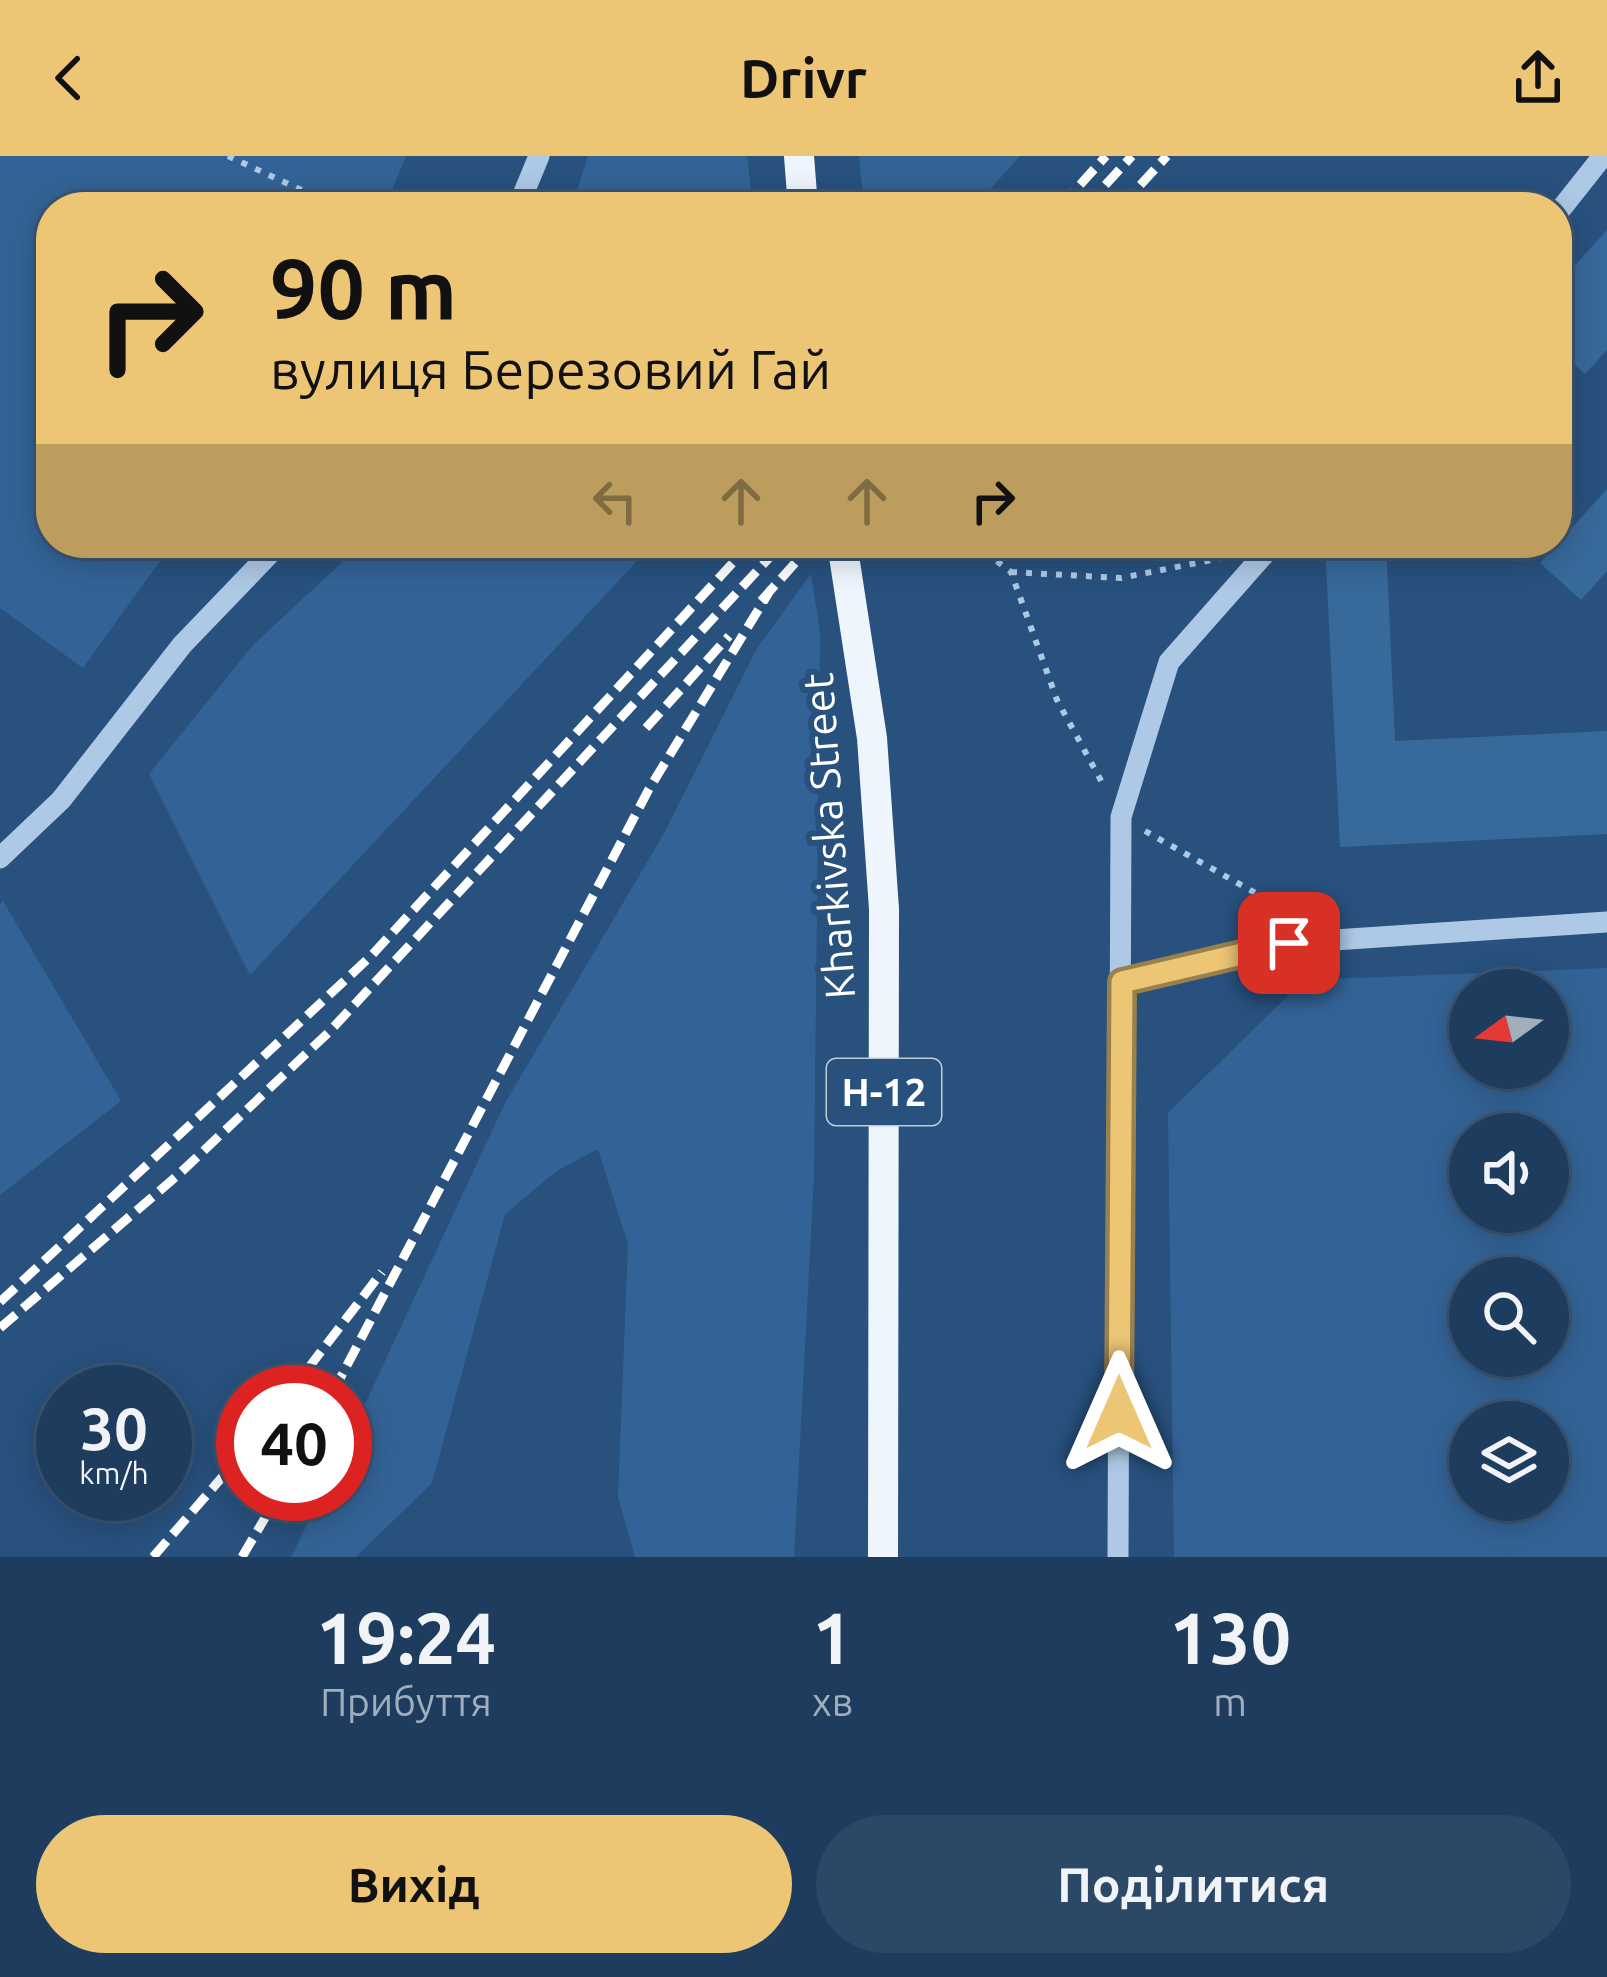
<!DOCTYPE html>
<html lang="uk">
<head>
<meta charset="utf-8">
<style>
  :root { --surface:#1e3d5e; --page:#2b4867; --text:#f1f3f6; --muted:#a1aebc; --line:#3c5673; --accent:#ecc575 }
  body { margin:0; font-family:Ubuntu,sans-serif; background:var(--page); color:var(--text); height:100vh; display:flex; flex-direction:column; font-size:45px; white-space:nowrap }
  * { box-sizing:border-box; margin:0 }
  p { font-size:39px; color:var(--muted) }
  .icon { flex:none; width:66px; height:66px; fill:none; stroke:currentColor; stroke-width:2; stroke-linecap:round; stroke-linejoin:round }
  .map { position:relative; height:1401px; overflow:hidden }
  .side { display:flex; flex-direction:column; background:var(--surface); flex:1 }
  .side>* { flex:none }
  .banner { position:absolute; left:36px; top:36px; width:1536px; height:366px; border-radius:48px; box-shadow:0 6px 30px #0003,0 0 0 3px var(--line); background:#ecc575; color:#111; overflow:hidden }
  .needle { width:78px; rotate:255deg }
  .controls { position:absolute; left:1449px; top:813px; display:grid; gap:24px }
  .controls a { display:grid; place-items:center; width:120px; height:120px; border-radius:50%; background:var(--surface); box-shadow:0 6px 30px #0003,0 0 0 3px var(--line); font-size:60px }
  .speed { position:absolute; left:36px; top:1209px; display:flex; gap:24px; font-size:60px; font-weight:700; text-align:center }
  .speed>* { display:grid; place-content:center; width:156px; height:156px; border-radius:50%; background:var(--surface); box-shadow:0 6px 30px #0003,0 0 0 3px var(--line); line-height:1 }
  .speed small { font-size:30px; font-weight:400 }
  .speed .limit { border:18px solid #d22; background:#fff; color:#111 }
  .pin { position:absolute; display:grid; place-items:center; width:102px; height:102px; color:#fff; margin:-51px; border-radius:24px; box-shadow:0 6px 18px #0006 }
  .me { position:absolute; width:132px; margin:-66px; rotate:0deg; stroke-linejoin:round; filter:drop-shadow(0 0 9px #0008) }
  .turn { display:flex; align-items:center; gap:42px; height:252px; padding:0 36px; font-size:54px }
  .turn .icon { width:156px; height:156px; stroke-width:2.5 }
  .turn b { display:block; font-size:84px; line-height:102px }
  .lanes { display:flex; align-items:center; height:114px; padding:0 36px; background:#0003; justify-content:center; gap:60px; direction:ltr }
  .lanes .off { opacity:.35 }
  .eta { display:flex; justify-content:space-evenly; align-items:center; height:204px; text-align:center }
  .eta b { font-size:72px; font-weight:700; line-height:84px }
  .primary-button { display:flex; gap:24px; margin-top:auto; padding:24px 36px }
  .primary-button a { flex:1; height:138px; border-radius:72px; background:var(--accent); color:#111; font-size:48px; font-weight:700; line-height:138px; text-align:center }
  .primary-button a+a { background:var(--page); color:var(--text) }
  header { display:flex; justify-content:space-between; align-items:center; height:156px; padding:0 36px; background:var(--accent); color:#111; font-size:54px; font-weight:700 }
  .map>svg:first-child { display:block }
</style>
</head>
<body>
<header><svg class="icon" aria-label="back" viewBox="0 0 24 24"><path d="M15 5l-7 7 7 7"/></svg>Drivr<svg class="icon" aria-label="share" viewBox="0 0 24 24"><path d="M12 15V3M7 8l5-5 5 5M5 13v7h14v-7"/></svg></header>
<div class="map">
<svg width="1607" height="1401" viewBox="0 0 1607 1401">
  <rect width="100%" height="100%" fill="#28517e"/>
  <path fill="#336396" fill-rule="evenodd" d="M0,0H406L385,51H51V387H173L83,512L0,452Z
    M588,0H747L753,51H572Z
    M859,0H1020L974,51H864Z
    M363,387H654L250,819L149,618L253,489Z
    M811,418L820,477L814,1019L794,1401H635L618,1341L628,1088L598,993L558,1014L505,1058L432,1327L356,1401H291L322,1338H345V1291L505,947L662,681L757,492Z
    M3,745L121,945L0,1039V748Z
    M1607,812V1401H1174L1168,957L1304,824ZM1548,834V912H1470V834ZM1548,978V1056H1470V978ZM1548,1122V1200H1470V1122ZM1548,1266V1344H1470V1266Z"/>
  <path fill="#38699b" d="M1607,74V194L1585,218L1557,193V129Z
    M1607,333V415L1581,444L1540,407Z
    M1325,387H1386L1395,585L1607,575V678L1340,691Z"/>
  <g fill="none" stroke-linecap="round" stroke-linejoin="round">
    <path stroke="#aec9e5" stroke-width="6" stroke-dasharray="6 9" stroke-linecap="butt" d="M228,0L338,51
      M973,387L1011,416L1057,544L1105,632
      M1011,416L1121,422L1227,401
      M1145,675L1275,748"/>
    <path stroke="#aec9e5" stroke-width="21" d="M518,51L539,0
      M1557,58L1603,0
      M0,702L61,644L182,489L280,387
      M1122,826L1289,787L1607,766
      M1118,1401L1121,661L1169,506L1274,387"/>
    <path stroke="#eef5fd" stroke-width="30" d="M799,0L803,51
      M842,387L872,582L884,753L883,1401"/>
    <path stroke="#fff" stroke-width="9" stroke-dasharray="21 9" stroke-linecap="butt" d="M1060,51L1106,0
      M1085,51L1132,0
      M1120,51L1167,0
      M761,445L813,387
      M646,572L729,480
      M0,1146L371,800L751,387
      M0,1172L178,1019L329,876L783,387
      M290,1236L382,1116
      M333,1236L649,633L771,433
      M153,1401L243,1297
      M242,1401L279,1338"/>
  </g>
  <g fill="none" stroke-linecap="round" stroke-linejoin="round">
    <g stroke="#99804c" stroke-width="30">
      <path id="route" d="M1119,1257L1122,826L1289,787"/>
    </g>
    <use href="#route" stroke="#ecc575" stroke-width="21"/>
  </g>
  <g text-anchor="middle" stroke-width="12" stroke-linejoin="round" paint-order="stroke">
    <rect fill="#28517e" stroke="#becbd8" stroke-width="3" x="827" y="903" width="114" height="66" rx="9"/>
    <g font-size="39" font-weight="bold" fill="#fff">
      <text x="884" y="950">Н-12</text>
    </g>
    <g font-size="42" fill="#fff" stroke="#28517e">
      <text transform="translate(829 680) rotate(-94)" y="15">Kharkivska Street</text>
    </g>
  </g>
</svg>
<div class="controls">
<a><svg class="needle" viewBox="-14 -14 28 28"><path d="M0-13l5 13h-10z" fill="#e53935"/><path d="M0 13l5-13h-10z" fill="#a1aebc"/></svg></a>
<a><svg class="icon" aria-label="sound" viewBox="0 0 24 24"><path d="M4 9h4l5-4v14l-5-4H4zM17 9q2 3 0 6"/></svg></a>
<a><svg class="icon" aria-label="search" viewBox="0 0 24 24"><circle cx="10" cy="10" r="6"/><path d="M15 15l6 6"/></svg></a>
<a><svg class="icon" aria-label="layers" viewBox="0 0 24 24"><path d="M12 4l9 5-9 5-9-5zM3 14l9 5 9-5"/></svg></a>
</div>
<div class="speed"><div>30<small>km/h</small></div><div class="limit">40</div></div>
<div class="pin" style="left:1289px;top:787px;background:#d93025"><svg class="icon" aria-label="arrive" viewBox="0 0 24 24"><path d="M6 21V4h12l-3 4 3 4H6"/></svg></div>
<svg class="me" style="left:1119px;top:1257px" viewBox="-20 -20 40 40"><path d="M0-17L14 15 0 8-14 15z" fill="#ecc575" stroke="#fff" stroke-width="4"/></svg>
<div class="banner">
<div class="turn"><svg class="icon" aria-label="right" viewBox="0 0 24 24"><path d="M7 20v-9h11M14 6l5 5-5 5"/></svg><div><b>90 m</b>вулиця Березовий Гай</div></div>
<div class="lanes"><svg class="icon off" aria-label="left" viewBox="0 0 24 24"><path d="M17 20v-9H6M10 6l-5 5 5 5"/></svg><svg class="icon off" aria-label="ahead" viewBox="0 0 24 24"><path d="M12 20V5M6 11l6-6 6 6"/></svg><svg class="icon off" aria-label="ahead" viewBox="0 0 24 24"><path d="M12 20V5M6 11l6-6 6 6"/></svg><svg class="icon" aria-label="right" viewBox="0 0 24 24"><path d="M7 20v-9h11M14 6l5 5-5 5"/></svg></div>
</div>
</div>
<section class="side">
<div class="eta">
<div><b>19:24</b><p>Прибуття</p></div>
<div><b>1</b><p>хв</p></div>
<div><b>130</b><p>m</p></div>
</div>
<div class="primary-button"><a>Вихід</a><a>Поділитися</a></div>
</section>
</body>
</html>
